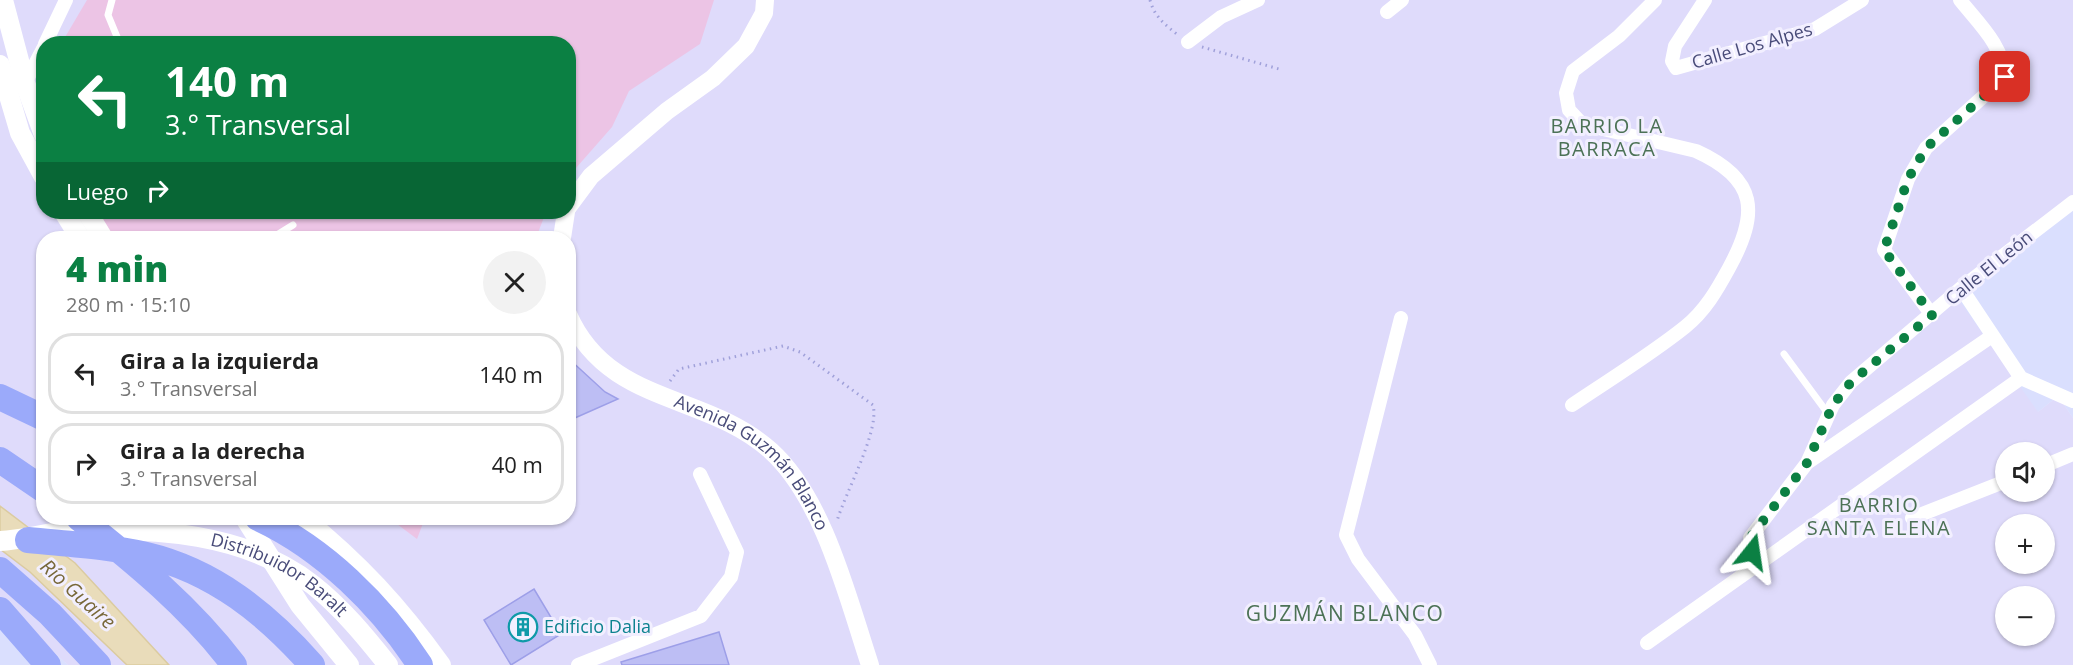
<!DOCTYPE html>
<html lang="es">
<head>
<meta charset="utf-8">
<style>
  :root { --surface:#fff; --page:#f2f2f2; --text:#222; --muted:#767676; --line:#e0e0e0; --accent:#0b8043 }
  body { margin:0; font-family:"Open Sans",sans-serif; background:var(--page); color:var(--text); height:100vh; display:flex; flex-direction:column; font-size:22px; white-space:nowrap }
  * { box-sizing:border-box; margin:0 }
  p { font-size:20px; color:var(--muted) }
  .icon { flex:none; width:33px; height:33px; fill:none; stroke:currentColor; stroke-width:2; stroke-linecap:round; stroke-linejoin:round }
  .map { position:relative; flex:1; overflow:hidden }
  .side { position:absolute; left:36px; top:231px; width:540px; height:294px; display:flex; flex-direction:column; background:var(--surface); border-radius:24px; box-shadow:0 2px 4px #0004 }
  .side>* { flex:none }
  .banner { position:absolute; left:36px; top:36px; width:540px; height:183px; border-radius:24px; box-shadow:0 2px 4px #0004; background:#0b8043; color:#fff; overflow:hidden }
  .buttons { position:absolute; left:1995px; top:442px; display:grid; gap:12px }
  .buttons a { display:grid; place-items:center; width:60px; height:60px; border-radius:50%; background:var(--surface); box-shadow:0 2px 4px #0004; font-size:30px }
  .pin { position:absolute; display:grid; place-items:center; width:51px; height:51px; color:#fff; margin:-26px; border-radius:12px; box-shadow:0 3px 9px #0006 }
  .me { position:absolute; width:66px; margin:-33px; rotate:15deg; stroke-linejoin:round; filter:drop-shadow(0 0 4px #0008) }
  .turn { display:flex; align-items:center; gap:21px; height:126px; padding:0 30px; font-size:27px }
  .turn .icon { width:78px; height:78px; stroke-width:2.5 }
  .turn b { display:block; font-size:42px; line-height:51px }
  .then { display:flex; align-items:center; height:57px; padding:0 30px; background:#0003; gap:12px; font-size:22px }
  .round { display:grid; place-items:center; flex:none; width:63px; height:63px; border-radius:32px; background:var(--page) }
  .overview { display:flex; align-items:center; justify-content:space-between; height:102px; padding:0 30px }
  h1 { font-size:36px; font-weight:800; line-height:45px; color:var(--accent) }
  ul { padding:0; list-style:none }
  li { display:flex; align-items:center; gap:18px; height:81px; margin:0 12px 9px; padding:0 18px; border:3px solid var(--line); border-radius:24px }
  li div { flex:1 }
  li b { display:block; font-size:22px }
  li em { font-style:normal }
  .map>svg:first-child { display:block }
</style>
</head>
<body>
<div class="map">
<svg width="2073" height="665" viewBox="0 0 2073 665">
  <rect width="100%" height="100%" fill="#ebe7fd"/>
  <path fill="#dfdbfb" fill-rule="evenodd" d="M0,0H2073V203L2038,412L2058,396L2073,418V665H68L0,603ZM44,44H568V212H44ZM44,238H568V518H44ZM2006,453H2044V492H2006ZM2006,525H2044V564H2006ZM2006,597H2044V636H2006Z"/>
  <path fill="#dadffe" d="M2073,203V418L2058,396L2038,412L1951,289Z
    M0,603L68,665H0Z"/>
  <path fill="#ecc4e5" d="M87,0H714L700,44L629,91L612,127L569,176L568,44H61Z
    M96,212H546L536,238H112Z
    M389,518H425L417,539Z"/>
  <path fill="#e9dcba" stroke="#dbcba0" stroke-width="1.5" d="M0,506L75,563L169,665H127L30,572L0,549Z"/>
  <path fill="#bdbef4" stroke="#9d9fe8" stroke-width="1.5" d="M568,358L605,392L618,399L568,421Z
    M534,589L561,634L511,665L484,620Z
    M719,632L729,665H622L621,662Z"/>
  <g fill="none" stroke-linecap="round" stroke-linejoin="round">
    <path stroke="#a0a1da" stroke-width="3" stroke-dasharray="1.5 4.5" stroke-linecap="butt" d="M1150,0C1154,16 1165,25 1178,35
      M1202,47L1279,69
      M670,381L679,369L783,346L800,352L873,405C880,431 845,493 837,521"/>
    <path stroke="#fff" stroke-width="7" d="M112,0L108,15L120,44
      M272,238L293,225
      M1784,354L1829,415"/>
    <path stroke="#fff" stroke-width="14" d="M1705,0L1675,46L1672,61L1676,68L1815,29L1862,0
      M1387,12L1402,0
      M1188,42L1221,17L1258,0
      M45,44L66,0
      M25,83L44,47
      M1961,288L2021,378L2073,401
      M1932,315L1884,250L1908,179L1926,148L2005,77C2003,45 1979,24 1960,0
      M1401,318L1346,535L1358,559L1415,635L1430,665
      M1572,405C1609,380 1650,355 1685,327C1705,311 1717,290 1729,268C1759,213 1758,179 1696,151L1582,124L1569,110L1566,93L1573,71L1619,36L1655,0
      M1807,463L1992,336
      M2044,466L2073,454
      M1912,518L2006,481
      M1755,566L1750,538L1807,463L1833,405L1851,382L1961,288L2073,202
      M1647,643L2021,378
      M578,665L701,616L731,577L737,552L700,474"/>
    <g stroke="#fff" stroke-width="18">
      <path d="M568,207L591,176L667,111L713,78L746,46L764,13L765,0"/>
      <path d="M562,238L566,212"/>
      <path id="s1" d="M568,314C608,406 706,392 771,451C824,499 848,599 870,665"/>
    </g>
    <g stroke="#fff" stroke-width="20">
      <path d="M3,0L25,83L44,135"/>
      <path d="M0,65L20,133L44,177"/>
      <path d="M64,212L80,238"/>
      <path d="M87,212L103,238"/>
      <path d="M245,518L300,605L349,665"/>
      <path d="M303,518C359,563 399,607 441,665"/>
      <path id="s2" d="M0,541C24,540 48,532 72,531C153,527 247,533 313,585C342,608 365,636 388,665"/>
    </g>
    <path stroke="#9baafa" stroke-width="26" d="M0,397L44,418
      M0,460L44,490
      M79,518C134,561 191,608 234,665
      M258,518C323,548 381,605 420,665
      M28,540C67,544 108,546 146,555C214,571 267,614 312,665
      M0,570L50,614L98,665
      M0,610L48,665"/>
  </g>
  <g fill="none" stroke-linecap="round" stroke-linejoin="round">
    <path stroke="#0b8043" stroke-width="10" stroke-dasharray="0 18" d="M1752,552L1750,538L1807,463L1833,405L1851,382L1932,315L1884,250L1908,179L1926,148L2005,77"/>
  </g>
  <defs>
    <g id="building-ring" transform="scale(1.5)"><circle r="9.5" fill="#f2efff" stroke="#0f9aa8" stroke-width="1.5"/><path d="M-4-6H4V6H1V3H-1V6H-4ZM-2.5-4.3h1.7v1.8h-1.7ZM.8-4.3h1.7v1.8H.8ZM-2.5-1h1.7V.8h-1.7ZM.8-1h1.7V.8H.8Z" fill="#0f9aa8"/></g>
  </defs>
  <g fill-rule="evenodd">
    <use href="#building-ring" x="523" y="627"/>
  </g>
  <g text-anchor="middle" stroke-width="6" stroke-linejoin="round" paint-order="stroke">
    <g font-size="18" fill="#494c79" stroke="#f2efff">
      <text transform="translate(1752 46) rotate(-16)" y="6">Calle Los Alpes</text>
      <text transform="translate(1989 268) rotate(-39)" y="6">Calle El León</text>
      <text dy="6" stroke="none"><textPath href="#s1" startOffset="244">Avenida Guzmán Blanco</textPath></text>
      <text dy="6" stroke="none"><textPath href="#s2" startOffset="290">Distribuidor Baralt</textPath></text>
    </g>
    <g font-size="18" fill="#0d838f" stroke="#f2efff" text-anchor="start">
      <text x="544" y="633">Edificio Dalia</text>
    </g>
    <g font-size="20" letter-spacing="1.5" fill="#4c7256" stroke="#f2efff">
      <text x="1607" y="133">BARRIO LA<tspan x="1607" dy="23">BARRACA</tspan></text>
      <text x="1879" y="512">BARRIO<tspan x="1879" dy="23">SANTA ELENA</tspan></text>
    </g>
    <g font-size="20" font-style="italic" fill="#786839" stroke="#f2efff">
      <text transform="translate(78 594) rotate(42)" y="7">Río Guaire</text>
    </g>
    <g font-size="21" letter-spacing="1.5" fill="#4c7256" stroke="#f2efff">
      <text x="1345" y="621">GUZMÁN BLANCO</text>
    </g>
  </g>
</svg>
<div class="buttons">
<a><svg class="icon" aria-label="sound" viewBox="0 0 24 24"><path d="M4 9h4l5-4v14l-5-4H4zM17 9q2 3 0 6"/></svg></a>
<a>+</a>
<a>−</a>
</div>
<div class="pin" style="left:2005px;top:77px;background:#d93025"><svg class="icon" aria-label="arrive" viewBox="0 0 24 24"><path d="M6 21V4h12l-3 4 3 4H6"/></svg></div>
<svg class="me" style="left:1752px;top:552px" viewBox="-20 -20 40 40"><path d="M0-17L14 15 0 8-14 15z" fill="#0b8043" stroke="#fff" stroke-width="4"/></svg>
<div class="banner">
<div class="turn"><svg class="icon" aria-label="left" viewBox="0 0 24 24"><path d="M17 20v-9H6M10 6l-5 5 5 5"/></svg><div><b>140 m</b>3.° Transversal</div></div>
<div class="then">Luego<svg class="icon" aria-label="right" viewBox="0 0 24 24"><path d="M7 20v-9h11M14 6l5 5-5 5"/></svg></div>
</div>
<section class="side">
<div class="overview"><div><h1>4 min</h1><p>280 m · 15:10</p></div><a class="round"><svg class="icon" aria-label="close" viewBox="0 0 24 24"><path d="M6 6l12 12M18 6L6 18"/></svg></a></div>
<ul>
<li><svg class="icon" aria-label="left" viewBox="0 0 24 24"><path d="M17 20v-9H6M10 6l-5 5 5 5"/></svg><div><b>Gira a la izquierda</b><p>3.° Transversal</p></div><em>140 m</em></li>
<li><svg class="icon" aria-label="right" viewBox="0 0 24 24"><path d="M7 20v-9h11M14 6l5 5-5 5"/></svg><div><b>Gira a la derecha</b><p>3.° Transversal</p></div><em>40 m</em></li>
</ul>
</section>
</div>
</body>
</html>
